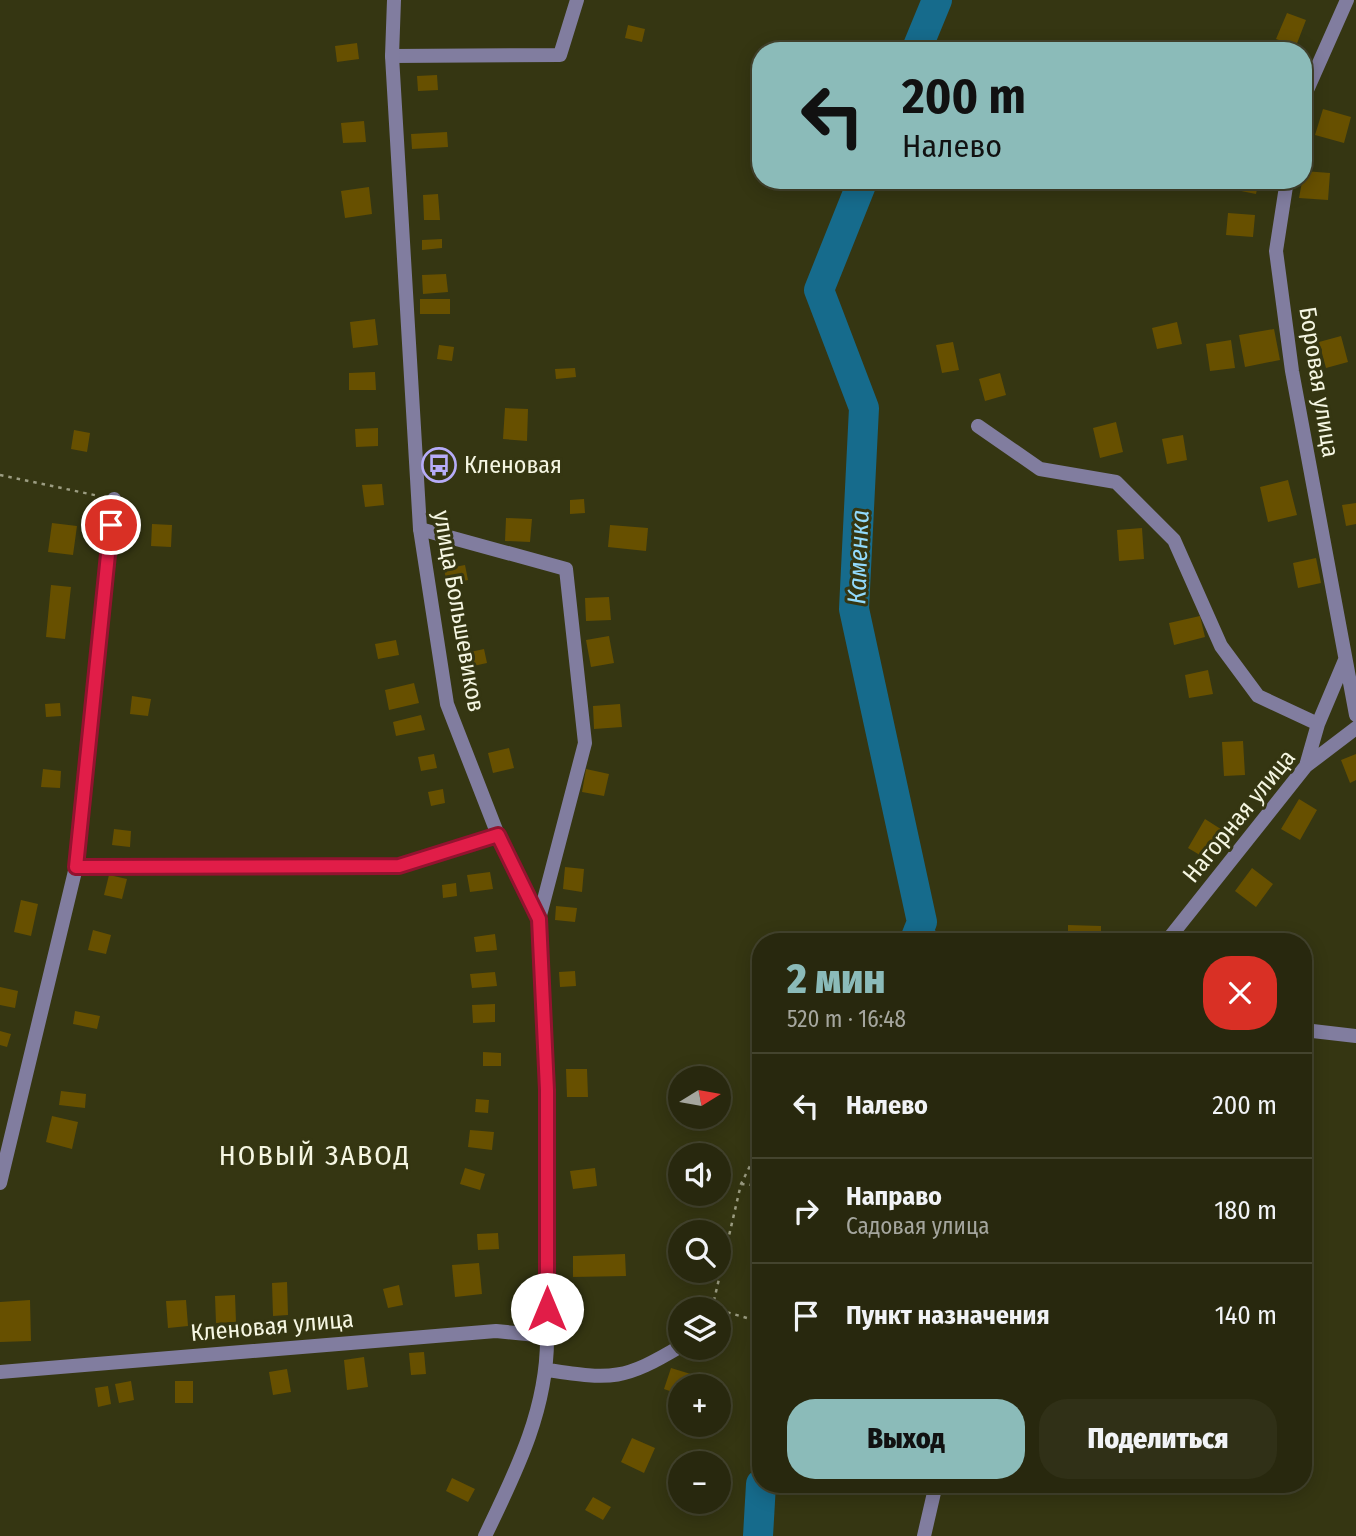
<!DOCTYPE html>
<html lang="ru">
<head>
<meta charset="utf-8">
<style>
  :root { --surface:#28280e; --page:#303017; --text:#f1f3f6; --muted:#a5a69e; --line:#44442e; --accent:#8bbbb9 }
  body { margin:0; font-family:"Fira Sans Condensed",sans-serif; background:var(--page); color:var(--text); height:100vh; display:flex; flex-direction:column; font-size:26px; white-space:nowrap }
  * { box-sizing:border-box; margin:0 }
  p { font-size:23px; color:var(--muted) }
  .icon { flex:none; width:38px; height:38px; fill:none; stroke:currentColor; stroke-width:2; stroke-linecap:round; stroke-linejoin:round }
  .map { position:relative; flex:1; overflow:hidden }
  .panel { position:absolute; left:752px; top:933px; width:560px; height:560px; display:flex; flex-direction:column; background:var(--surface); border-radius:28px; box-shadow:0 4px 18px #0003,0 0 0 2px var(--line) }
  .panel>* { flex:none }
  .banner { position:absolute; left:752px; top:42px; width:560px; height:147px; border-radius:28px; box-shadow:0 4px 18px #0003,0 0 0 2px var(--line); background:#8bbbb9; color:#111; overflow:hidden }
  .needle { width:46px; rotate:79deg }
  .fabs { position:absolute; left:668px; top:1066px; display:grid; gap:14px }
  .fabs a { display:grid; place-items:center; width:63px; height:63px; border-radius:50%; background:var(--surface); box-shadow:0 4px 18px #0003,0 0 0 2px var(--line); font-size:35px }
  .pin { position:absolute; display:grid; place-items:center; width:60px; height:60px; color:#fff; margin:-30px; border:4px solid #fff; border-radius:50%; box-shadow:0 2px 7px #0007 }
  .me { position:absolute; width:77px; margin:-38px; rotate:0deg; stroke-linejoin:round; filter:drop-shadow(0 0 5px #0008) }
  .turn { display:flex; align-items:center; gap:24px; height:147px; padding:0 35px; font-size:32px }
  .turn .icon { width:91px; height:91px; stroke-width:2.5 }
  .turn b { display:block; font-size:49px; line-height:60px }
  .round { display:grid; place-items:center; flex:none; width:74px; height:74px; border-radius:28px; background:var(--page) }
  .summary { display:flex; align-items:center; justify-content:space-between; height:119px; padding:0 35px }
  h1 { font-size:42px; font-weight:800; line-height:52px; color:var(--accent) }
  .action { display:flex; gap:14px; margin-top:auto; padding:14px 35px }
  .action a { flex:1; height:80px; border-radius:28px; background:var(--accent); color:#111; font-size:28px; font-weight:800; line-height:80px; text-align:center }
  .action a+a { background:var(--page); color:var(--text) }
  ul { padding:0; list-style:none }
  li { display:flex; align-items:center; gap:21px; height:105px; padding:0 35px; border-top:2px solid var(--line) }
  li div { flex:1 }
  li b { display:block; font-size:26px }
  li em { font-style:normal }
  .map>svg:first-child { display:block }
</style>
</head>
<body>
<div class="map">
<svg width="1356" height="1536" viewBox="0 0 1356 1536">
  <rect width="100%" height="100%" fill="#353612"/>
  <path fill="#166b8c" d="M922,922L936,931L930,941H903L905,924Z
    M761,1366V1422L752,1406Z"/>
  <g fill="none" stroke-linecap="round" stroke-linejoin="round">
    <path stroke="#166b8c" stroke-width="30" d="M916,51L937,0
      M863,180L819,290L864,408L854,609L922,922L914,942
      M758,1536L761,1484"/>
  </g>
  <path fill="#675000" d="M1287,13L1306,20L1296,46L1276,39Z
    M628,25L645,29L642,42L625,38Z
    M357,43L359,59L337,62L335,46Z
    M437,75L438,90L418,91L417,76Z
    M1323,109L1351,117L1344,143L1315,135Z
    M364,121L366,142L343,143L341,123Z
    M447,132L448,147L412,149L411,134Z
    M1304,171L1330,173L1328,200L1299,198Z
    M1238,180H1259L1256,194L1236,190Z
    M369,187L372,214L345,218L341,191Z
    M438,194L440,220H424L423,195Z
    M1228,213L1255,215L1253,237L1226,235Z
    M442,239V248L422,250V240Z
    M446,274L448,292L423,294L422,275Z
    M420,299H450V314H420Z
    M375,319L378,345L353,348L350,322Z
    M1177,322L1182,344L1157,349L1152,328Z
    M1274,329L1280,360L1245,367L1239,335Z
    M1341,336L1348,362L1326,368L1319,342Z
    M1231,340L1235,368L1210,371L1206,344Z
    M953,342L959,370L942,373L936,345Z
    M439,345L454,347L452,361L437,359Z
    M575,368L576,377L556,379L555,369Z
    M375,372L376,390H349V373Z
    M1000,373L1006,395L985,401L979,379Z
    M505,408L528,409L527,441L503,439Z
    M1116,422L1123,452L1100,458L1093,428Z
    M378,428V446L356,447L355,429Z
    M74,430L90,433L87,452L71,449Z
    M1183,435L1187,460L1167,464L1162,439Z
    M1288,480L1297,515L1268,522L1260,487Z
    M382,484L384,505L365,507L362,485Z
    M584,499L585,513L570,514V500Z
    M1356,503V524L1346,526L1342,505Z
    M506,518L532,519L530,542L505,541Z
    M52,523L77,526L73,555L48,552Z
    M152,524L172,525L171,547L151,546Z
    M610,525L648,528L646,551L608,547Z
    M1142,528L1144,559L1119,561L1117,530Z
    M1316,558L1321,583L1298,588L1293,563Z
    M465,565L468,580L447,584L444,569Z
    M51,585L71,587L65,639L46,637Z
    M609,597L611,620L586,621L585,598Z
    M1200,616L1205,637L1174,645L1169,623Z
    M609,636L614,663L591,667L586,640Z
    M396,640L399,655L378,659L375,644Z
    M484,649L487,663L464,668L461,654Z
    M1208,670L1213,694L1189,698L1185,675Z
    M414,683L419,703L389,710L385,690Z
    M132,696L151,699L148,716L130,714Z
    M60,703L61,716L46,717L45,704Z
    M620,704L622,727L594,729L593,706Z
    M421,715L425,730L396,736L393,722Z
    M1243,741L1245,775L1224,776L1222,742Z
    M509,748L514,768L493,773L488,753Z
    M434,754L437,768L421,771L418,757Z
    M1356,754V780L1350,783L1341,760Z
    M43,769L61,771L60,788L41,787Z
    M586,769L609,774L604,796L582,792Z
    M443,789L445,803L431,806L428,792Z
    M1299,799L1317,810L1300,840L1281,829Z
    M1205,819L1227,833L1210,861L1188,848Z
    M114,829L131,831L130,847L112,845Z
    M565,867L584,869L582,892L563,889Z
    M1252,868L1273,884L1256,907L1235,891Z
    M490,872L493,889L470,892L467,875Z
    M109,875L127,879L122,899L104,895Z
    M456,883L457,896L443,898L442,885Z
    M21,900L38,904L31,936L14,932Z
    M556,906L577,908L575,922L555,920Z
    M1068,925L1101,926V942H1068Z
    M93,930L111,935L106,954L88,950Z
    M495,934L497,950L476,952L474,937Z
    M575,971L576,986L560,987L559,972Z
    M495,972L497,986L472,988L470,974Z
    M0,987L18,991L15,1008L0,1005Z
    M495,1004V1022L473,1023L472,1005Z
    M75,1011L100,1016L97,1029L73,1024Z
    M0,1031L11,1034L7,1047L0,1045Z
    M483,1052L501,1053V1066H483Z
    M566,1069H587L588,1097H567Z
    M61,1091L86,1094L85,1108L59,1105Z
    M476,1099L489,1100L488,1113L475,1112Z
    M52,1116L78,1122L72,1149L46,1142Z
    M470,1130L494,1132L492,1150L468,1147Z
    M465,1168L485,1174L480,1190L460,1184Z
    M595,1168L597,1186L573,1189L570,1171Z
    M498,1233L499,1249L478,1250L477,1234Z
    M625,1254L626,1276L573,1277V1256Z
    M479,1263L482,1294L455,1297L452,1265Z
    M287,1282L288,1315L273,1316L272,1283Z
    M399,1285L403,1305L388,1308L383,1289Z
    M235,1295L236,1322L216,1323L215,1296Z
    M30,1300L31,1341L0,1342V1302Z
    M186,1300L188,1326L168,1328L166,1301Z
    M424,1352L426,1374L411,1375L409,1353Z
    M364,1357L368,1387L347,1390L344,1360Z
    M671,1368L694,1375L691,1386H681V1395L664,1389Z
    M287,1369L291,1392L273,1395L269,1372Z
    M131,1381L134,1400L119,1403L115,1384Z
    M175,1381H193V1403H175Z
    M108,1386L111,1404L98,1407L95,1388Z
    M632,1438L655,1448L644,1473L621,1462Z
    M452,1478L475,1489L468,1502L446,1491Z
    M593,1497L611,1507L603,1520L585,1510Z"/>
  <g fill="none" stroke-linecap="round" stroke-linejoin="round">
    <path stroke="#9c9d82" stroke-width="2.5" stroke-dasharray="3.5 5" stroke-linecap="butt" d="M0,475L99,496
      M741,1184L761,1186
      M712,1309L741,1184L761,1144
      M719,1310L761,1322"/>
    <path stroke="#817d9f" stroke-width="14" d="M392,56L560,55L577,0
      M1304,97L1347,0
      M1287,180L1276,251L1292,371L1356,715
      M978,426L1040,469L1116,482L1174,540L1221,646L1258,696L1318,724
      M420,529L566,569L585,743L539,919
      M1306,766L1318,724L1345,660
      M76,867L399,866L498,835
      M1166,942L1306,766L1356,728
      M1304,1030L1356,1036
      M0,1183L76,867L114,499
      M548,1370C613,1380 624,1380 681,1346
      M485,1536C516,1472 548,1408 547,1336
      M924,1536L936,1484"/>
    <path stroke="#817d9f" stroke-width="14" d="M0,1372L496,1331L547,1336V1090L539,919L498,835L447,704L420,529L392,56L394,0"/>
  </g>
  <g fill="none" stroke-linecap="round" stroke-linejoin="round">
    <g stroke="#92132f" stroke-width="18">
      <path id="route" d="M111,525L76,867L399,866L498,835L539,919L547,1090V1309"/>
    </g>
    <use href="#route" stroke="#e11d48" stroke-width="12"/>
  </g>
  <defs>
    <g id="bus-ring" transform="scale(1.75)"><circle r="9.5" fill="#353612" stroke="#b6acf8" stroke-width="1.5"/><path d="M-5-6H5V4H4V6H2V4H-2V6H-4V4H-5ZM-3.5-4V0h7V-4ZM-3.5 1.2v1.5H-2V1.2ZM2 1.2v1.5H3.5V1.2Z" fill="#b6acf8"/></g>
  </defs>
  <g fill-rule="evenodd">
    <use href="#bus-ring" x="439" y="465"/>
  </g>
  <g text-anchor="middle" stroke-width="6" stroke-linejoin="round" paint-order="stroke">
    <g font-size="24" fill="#f5f6e2" stroke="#353612">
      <text transform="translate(1319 382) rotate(81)" y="8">Боровая улица</text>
      <text transform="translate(459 611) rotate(80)" y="8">улица Большевиков</text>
      <text transform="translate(1239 816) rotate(-51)" y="8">Нагорная улица</text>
      <text transform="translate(272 1326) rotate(-5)" y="8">Кленовая улица</text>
    </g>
    <g font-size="24" fill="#f5f6e2" stroke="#353612" text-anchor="start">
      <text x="464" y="473">Кленовая</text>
    </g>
    <g font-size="26" font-style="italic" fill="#92dafc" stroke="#353612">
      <text transform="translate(858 557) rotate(-88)" y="9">Каменка</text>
    </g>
    <g font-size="28" letter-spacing="2" fill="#f5f6e2" stroke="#353612">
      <text x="315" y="1165">НОВЫЙ ЗАВОД</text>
    </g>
  </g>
</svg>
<div class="fabs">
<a><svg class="needle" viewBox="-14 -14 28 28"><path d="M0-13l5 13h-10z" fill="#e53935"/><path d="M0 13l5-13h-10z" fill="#a5a69e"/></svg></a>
<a><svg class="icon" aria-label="sound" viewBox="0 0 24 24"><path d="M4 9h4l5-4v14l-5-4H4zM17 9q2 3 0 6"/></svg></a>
<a><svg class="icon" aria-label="search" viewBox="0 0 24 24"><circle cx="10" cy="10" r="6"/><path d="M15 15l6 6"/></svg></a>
<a><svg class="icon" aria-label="layers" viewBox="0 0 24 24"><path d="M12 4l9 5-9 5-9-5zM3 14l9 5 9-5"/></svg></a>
<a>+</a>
<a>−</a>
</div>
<div class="pin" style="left:111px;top:525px;background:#d93025"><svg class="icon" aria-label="arrive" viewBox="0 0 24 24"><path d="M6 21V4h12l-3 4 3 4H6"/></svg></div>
<svg class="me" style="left:547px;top:1309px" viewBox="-20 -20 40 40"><circle r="19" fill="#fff"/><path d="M0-13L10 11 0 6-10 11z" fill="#e11d48"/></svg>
<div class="banner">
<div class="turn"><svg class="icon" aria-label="left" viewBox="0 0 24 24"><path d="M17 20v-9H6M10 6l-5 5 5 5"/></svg><div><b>200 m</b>Налево</div></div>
</div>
<section class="panel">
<div class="summary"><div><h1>2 мин</h1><p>520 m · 16:48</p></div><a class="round" style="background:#d93025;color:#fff"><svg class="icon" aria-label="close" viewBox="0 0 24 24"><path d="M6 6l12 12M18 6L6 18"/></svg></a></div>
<ul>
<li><svg class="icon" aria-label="left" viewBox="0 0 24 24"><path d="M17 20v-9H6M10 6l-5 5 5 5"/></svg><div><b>Налево</b></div><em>200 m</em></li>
<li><svg class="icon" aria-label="right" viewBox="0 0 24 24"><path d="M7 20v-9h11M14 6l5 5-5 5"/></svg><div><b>Направо</b><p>Садовая улица</p></div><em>180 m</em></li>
<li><svg class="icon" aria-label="arrive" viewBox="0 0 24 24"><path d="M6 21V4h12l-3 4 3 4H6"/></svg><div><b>Пункт назначения</b></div><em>140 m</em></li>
</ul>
<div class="action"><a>Выход</a><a>Поделиться</a></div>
</section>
</div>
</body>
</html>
